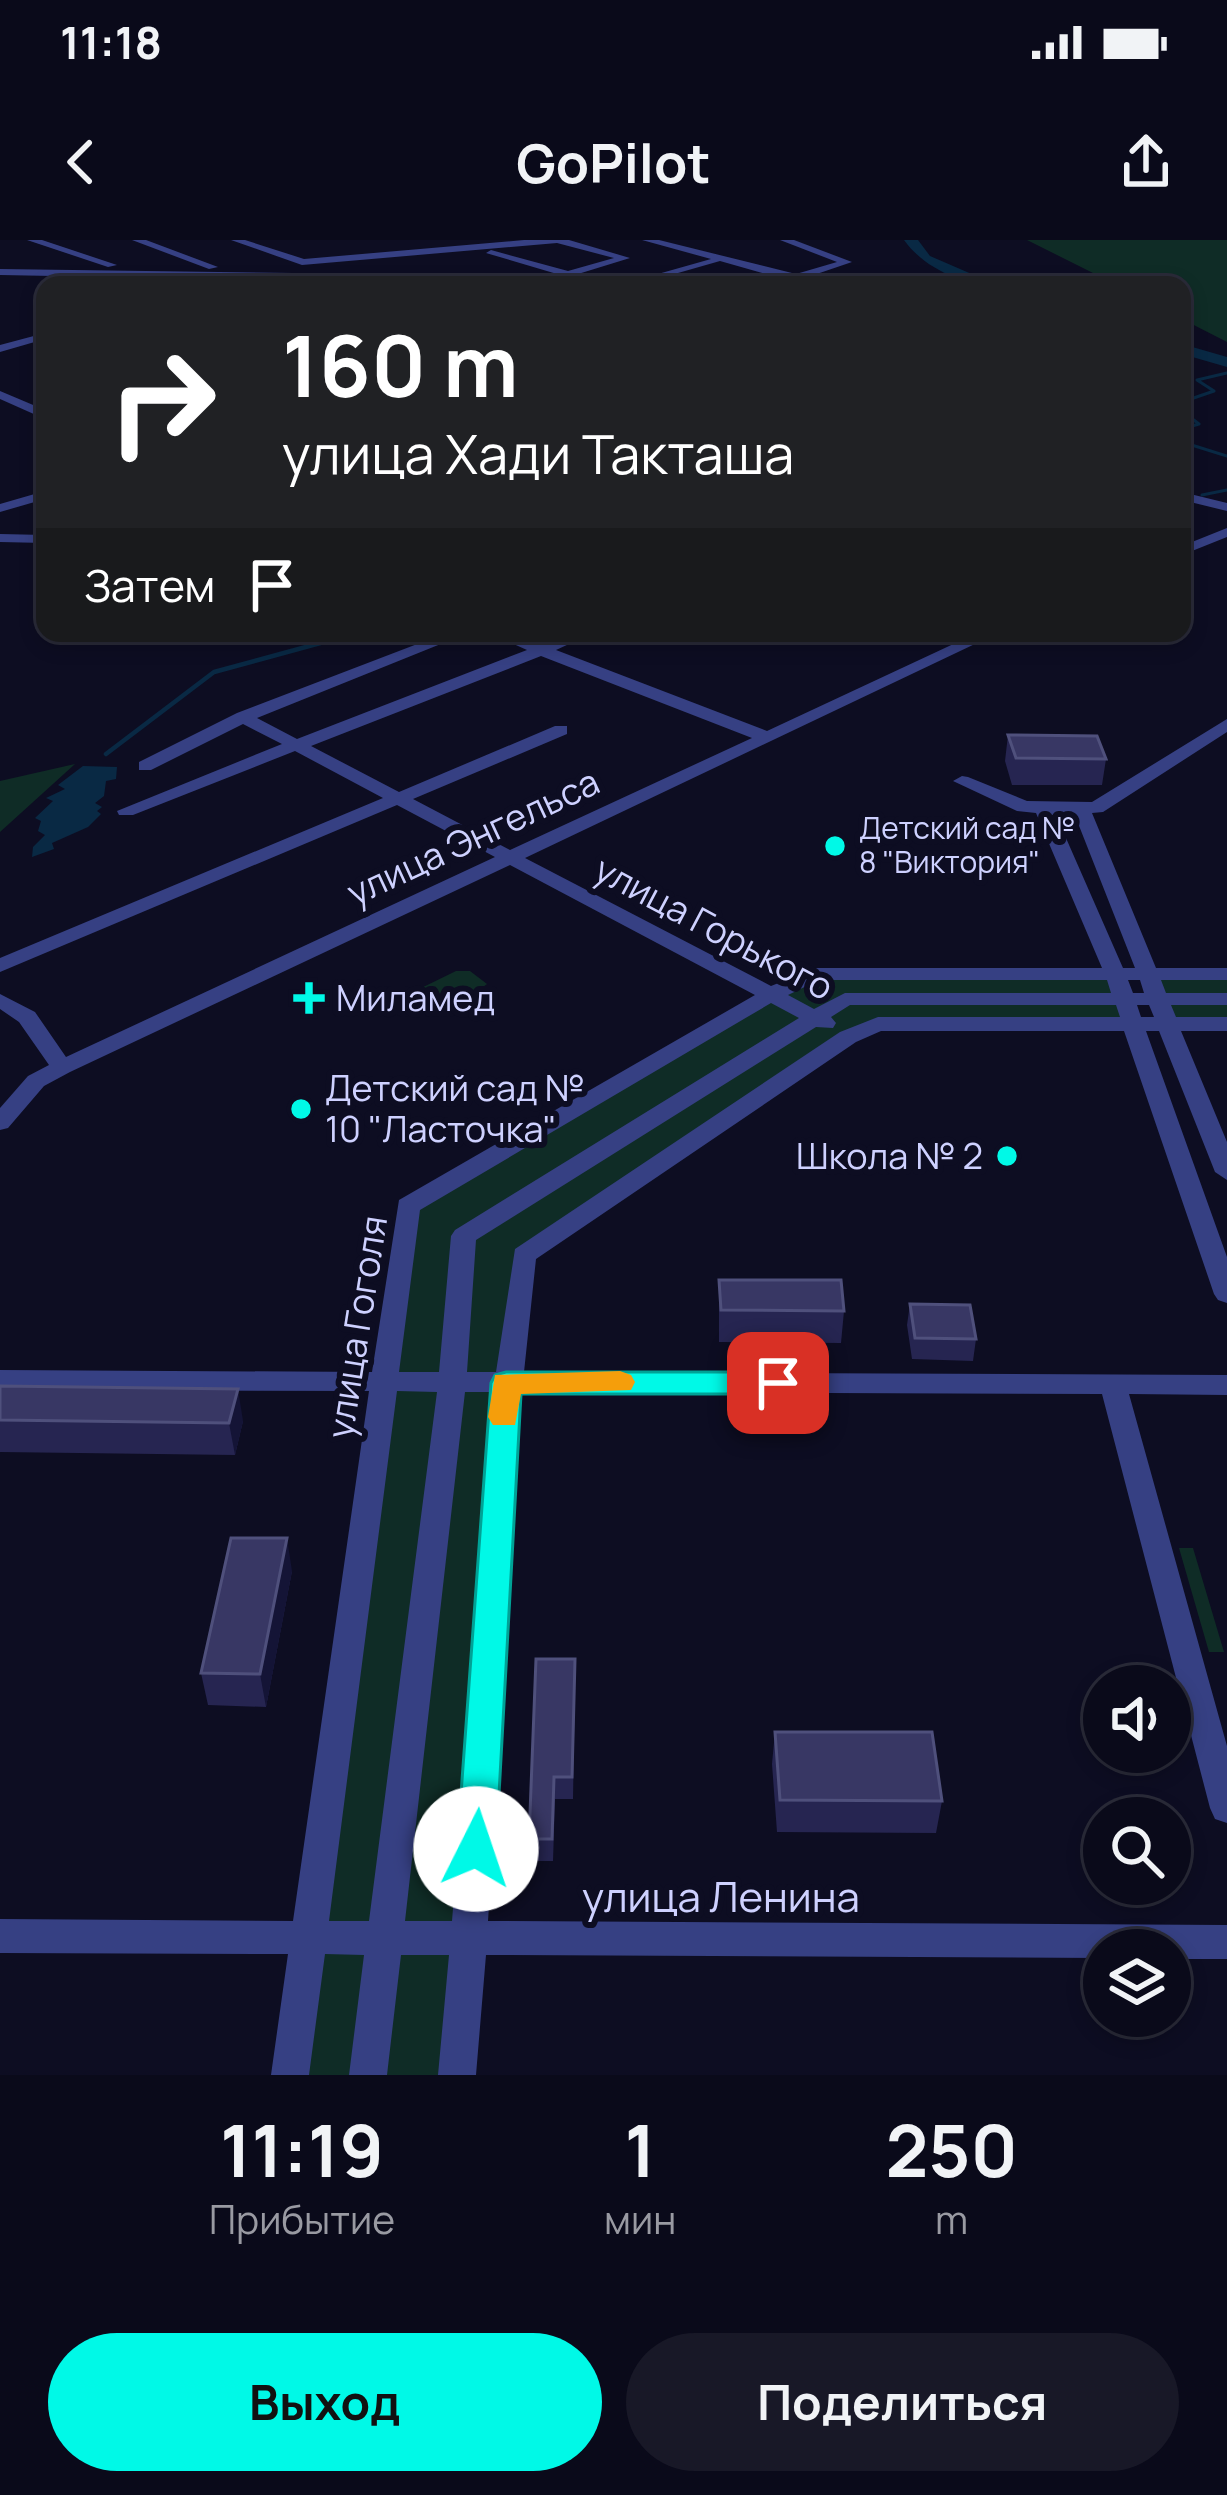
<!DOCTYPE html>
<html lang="ru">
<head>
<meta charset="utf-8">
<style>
  :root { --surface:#0a0a1a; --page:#181827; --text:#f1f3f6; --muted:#999aa2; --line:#2a2b39; --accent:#00f9e7 }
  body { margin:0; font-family:Manrope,sans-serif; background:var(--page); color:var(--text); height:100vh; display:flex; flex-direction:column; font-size:45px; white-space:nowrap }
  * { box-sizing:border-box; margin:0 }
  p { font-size:39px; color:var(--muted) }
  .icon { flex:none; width:66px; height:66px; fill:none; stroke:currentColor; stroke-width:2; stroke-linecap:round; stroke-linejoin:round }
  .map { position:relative; height:1835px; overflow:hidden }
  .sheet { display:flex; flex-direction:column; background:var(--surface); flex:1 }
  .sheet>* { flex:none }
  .banner { position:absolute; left:36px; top:36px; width:1155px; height:366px; border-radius:24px; box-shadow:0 6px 18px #0003,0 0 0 3px var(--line); background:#202124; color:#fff; overflow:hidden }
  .controls { position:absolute; left:1083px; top:1425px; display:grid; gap:24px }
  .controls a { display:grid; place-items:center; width:108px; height:108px; border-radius:50%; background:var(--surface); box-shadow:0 6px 18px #0003,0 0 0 3px var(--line); font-size:60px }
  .pin { position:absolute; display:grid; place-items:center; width:102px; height:102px; color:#fff; margin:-51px; border-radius:24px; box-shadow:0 6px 18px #0006 }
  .me { position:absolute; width:132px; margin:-66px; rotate:4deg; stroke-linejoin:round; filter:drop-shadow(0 0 9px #0008) }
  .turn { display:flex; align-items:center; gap:42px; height:252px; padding:0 48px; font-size:54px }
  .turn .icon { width:156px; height:156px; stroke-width:2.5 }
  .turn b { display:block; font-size:84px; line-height:102px }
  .then { display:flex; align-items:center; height:114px; padding:0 48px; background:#0003; gap:24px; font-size:45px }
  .eta { display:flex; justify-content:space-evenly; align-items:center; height:204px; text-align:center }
  .eta b { font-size:72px; font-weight:700; line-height:84px }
  .button { display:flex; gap:24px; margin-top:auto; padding:24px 48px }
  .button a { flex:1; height:138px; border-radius:72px; background:var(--accent); color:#111; font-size:48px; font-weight:700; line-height:138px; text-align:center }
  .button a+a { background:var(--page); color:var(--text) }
  .status { display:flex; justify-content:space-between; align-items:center; height:84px; padding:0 60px; background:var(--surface); direction:ltr }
  .status svg { height:33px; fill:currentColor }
  header { display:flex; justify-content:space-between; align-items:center; height:156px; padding:0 48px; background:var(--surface); font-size:54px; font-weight:700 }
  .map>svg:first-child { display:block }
</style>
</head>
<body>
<div class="status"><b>11:18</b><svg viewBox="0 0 49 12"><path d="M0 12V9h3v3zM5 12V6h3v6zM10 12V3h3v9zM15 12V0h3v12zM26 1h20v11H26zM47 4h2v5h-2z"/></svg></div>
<header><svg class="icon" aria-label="back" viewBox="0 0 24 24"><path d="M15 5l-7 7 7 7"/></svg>GoPilot<svg class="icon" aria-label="share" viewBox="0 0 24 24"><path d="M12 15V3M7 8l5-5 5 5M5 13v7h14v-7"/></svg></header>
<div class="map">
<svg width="1227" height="1835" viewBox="0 0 1227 1835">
  <rect width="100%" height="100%" fill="#0d0d22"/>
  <path fill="#0f2c26" d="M1027,0H1227V102L1182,79V45H1117Z
    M75,524L0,592V541Z
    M456,731H470L487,744C465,762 431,779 407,761L411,753Z
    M1115,733L1133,786L878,784L524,1015L457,1835H290L408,966L816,734Z
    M1148,734H1227V784L1169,786Z
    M1179,1308H1193L1224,1412H1209Z"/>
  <path fill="#092944" d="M83,526L117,527L116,539L106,541L104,556L95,563L102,567L97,571L101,574L88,587L52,603L54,609L32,617L33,607L45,595L38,591L41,581L35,578L53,561L46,558L65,549L58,545Z"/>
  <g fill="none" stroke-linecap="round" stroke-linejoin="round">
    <path stroke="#092944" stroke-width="3" d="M1182,162L1214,151L1197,140L1227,133
      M1182,171L1199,184L1182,189
      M1182,202L1227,216
      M1202,255L1227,250"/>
    <path stroke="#092944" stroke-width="4.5" d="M106,514L214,432L357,393"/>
    <path fill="#092944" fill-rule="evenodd" d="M904,0H918L930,16L997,45C962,45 924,28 904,0Z
      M1182,104L1227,117V127L1182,114Z"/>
    <path fill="#364083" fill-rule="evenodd" d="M27,0H42L117,25L108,27Z
      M132,0H146L218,27L209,29Z
      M231,0H245L304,19L524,0H569L630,18L552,42L547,39L557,34L486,13L491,10L568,31L614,18L557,3L302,25Z
      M642,0H659L796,34L837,22L780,0H794L852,22L802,39L804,45L720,21L636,45H619L711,19Z
      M0,29L451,35L546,45L0,35Z
      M45,93V99L0,112V105Z
      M0,151L45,170V179L0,159Z
      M45,251V259L0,272V264Z
      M1182,252L1227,263V271L1182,260Z
      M1227,288V297L1182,315V306Z
      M0,294L45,295V303L0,302Z
      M446,393H468L257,478L297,499L527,410L489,393H511L541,404L571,393H593L556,410L767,491L977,393H998L525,618L771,746L816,728H1102L1036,573L1017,571L953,541L962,536L968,537L1027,561L1092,562L1227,479V492L1103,572L1092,573L1156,728H1227V740H1161L1166,753H1227V765H1171L1176,777H1227V791H1181L1227,902V940L1215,932L1159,791H1146L1227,1017V1063L1218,1060L1214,1054L1124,791H881L856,802L536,1019L524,1132L1227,1135V1155L1129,1154L1227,1506V1583L1215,1579L1210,1568L1102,1154L522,1152L488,1681L1227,1685V1719H1170V1710H1104V1718L486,1715L476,1835H438L449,1715H401L387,1835H349L364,1715L325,1714L309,1835H271L288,1714L0,1713V1679L293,1681L369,1151L0,1150V1130L372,1132L399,960L755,755L510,625L70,832L44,846L8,888L0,890V868L28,836L49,825L19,782L0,769V754L35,772L66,817L495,617L397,565L0,732V718L383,558L295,511L133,575H119L117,571L282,504L243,484L151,530H139V522L237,473ZM541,416L752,498L510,610L413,559L567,494V486H555L399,552L311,506ZM1055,573H1074L1135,728H1123ZM819,740H1107L1111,753H845L814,769L788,755ZM1128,740H1140L1144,753H1133ZM771,763L799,778L455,990L451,996L439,1132H399L420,970ZM850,765H1116L1120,777H878L840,792L515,1009L496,1132H467L476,1000L816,787L833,788L836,783L831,777ZM1137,765H1149L1154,777H1141ZM397,1151L437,1152L369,1681H329ZM465,1152H494L452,1681H405Z"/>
  </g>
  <path fill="#262551" d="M1008,495L1106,519L1102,545H1012L1005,521Z
    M719,1040L844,1071L841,1103L719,1102Z
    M910,1064L976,1099L973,1121L912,1119L907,1085Z
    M0,1146L243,1181L235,1215L0,1212Z
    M292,1331L266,1467L208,1465L201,1433Z
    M575,1440L573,1559H555L553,1621H530L529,1599Z
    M775,1492L942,1561L936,1593L777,1592L772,1524Z"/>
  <path fill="#141436" d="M238,1149L243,1181L235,1215L229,1183Z
    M287,1298L292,1331L266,1467L260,1434Z"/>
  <path fill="#383764" stroke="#4f507c" stroke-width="3" d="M1008,495L1097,496L1106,519L1016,518Z
    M719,1040H841L844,1071L721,1070Z
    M910,1064L970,1065L976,1099L915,1098Z
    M0,1146L238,1149L229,1183L0,1180Z
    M231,1298H287L260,1434L201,1433Z
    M536,1419H575L572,1537H554L552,1599H529Z
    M775,1492H932L942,1561L780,1560Z"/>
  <path fill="#00f9e7" stroke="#00a296" stroke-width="3" d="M506,1132H778L789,1135L794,1143L789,1151L778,1154H521L496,1609L490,1621L476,1626L462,1621L457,1609L491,1143L495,1135Z"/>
  <path fill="#f59e0b" d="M620,1131L631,1135L635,1142L631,1150L521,1154L515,1185H493L488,1177L495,1135Z"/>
  <g fill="#00f9e7" stroke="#0d0d22" stroke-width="4.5">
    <circle cx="835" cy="606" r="12"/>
    <path d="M303 740h12v12h12v12h-12v12h-12v-12h-12v-12h12z"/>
    <circle cx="301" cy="869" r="12"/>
    <circle cx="1007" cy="916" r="12"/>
  </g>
  <g text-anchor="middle" stroke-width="12" stroke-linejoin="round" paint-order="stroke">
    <g font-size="30" fill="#ced1ff" stroke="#0d0d22" text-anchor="start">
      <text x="859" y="599">Детский сад №<tspan x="859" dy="34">8 "Виктория"</tspan></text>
    </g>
    <g font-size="36" fill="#ced1ff" stroke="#0d0d22">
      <text transform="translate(473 597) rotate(-25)" y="13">улица Энгельса</text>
      <text transform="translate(714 688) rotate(28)" y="13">улица Горького</text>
      <text transform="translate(357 1087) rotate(-81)" y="13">улица Гоголя</text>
    </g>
    <g font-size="36" fill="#ced1ff" stroke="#0d0d22" text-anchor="start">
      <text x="336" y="771">Миламед</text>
      <text x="325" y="861">Детский сад №<tspan x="325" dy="41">10 "Ласточка"</tspan></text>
      <text x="983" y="929" text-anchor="end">Школа № 2</text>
    </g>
    <g font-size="42" fill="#ced1ff" stroke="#0d0d22">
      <text x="721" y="1672">улица Ленина</text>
    </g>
  </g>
</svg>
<div class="controls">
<a><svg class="icon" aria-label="sound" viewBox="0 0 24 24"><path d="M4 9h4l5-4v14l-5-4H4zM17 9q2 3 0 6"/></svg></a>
<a><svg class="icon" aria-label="search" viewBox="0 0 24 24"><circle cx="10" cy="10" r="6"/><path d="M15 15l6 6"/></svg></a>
<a><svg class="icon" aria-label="layers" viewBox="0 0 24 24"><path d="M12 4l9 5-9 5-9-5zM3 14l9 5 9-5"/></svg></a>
</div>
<div class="pin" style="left:778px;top:1143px;background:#d93025"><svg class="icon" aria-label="arrive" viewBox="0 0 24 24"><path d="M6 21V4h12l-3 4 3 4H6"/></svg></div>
<svg class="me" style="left:476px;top:1609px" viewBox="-20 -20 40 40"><circle r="19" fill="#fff"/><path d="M0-13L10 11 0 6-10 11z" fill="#00f9e7"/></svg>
<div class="banner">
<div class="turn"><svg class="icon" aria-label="right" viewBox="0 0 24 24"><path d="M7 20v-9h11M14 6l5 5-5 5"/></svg><div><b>160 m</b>улица Хади Такташа</div></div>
<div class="then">Затем<svg class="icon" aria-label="arrive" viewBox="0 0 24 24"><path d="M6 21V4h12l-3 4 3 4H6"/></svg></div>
</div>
</div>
<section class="sheet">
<div class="eta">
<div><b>11:19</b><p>Прибытие</p></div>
<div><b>1</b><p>мин</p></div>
<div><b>250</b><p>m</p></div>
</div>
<div class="button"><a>Выход</a><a>Поделиться</a></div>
</section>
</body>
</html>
